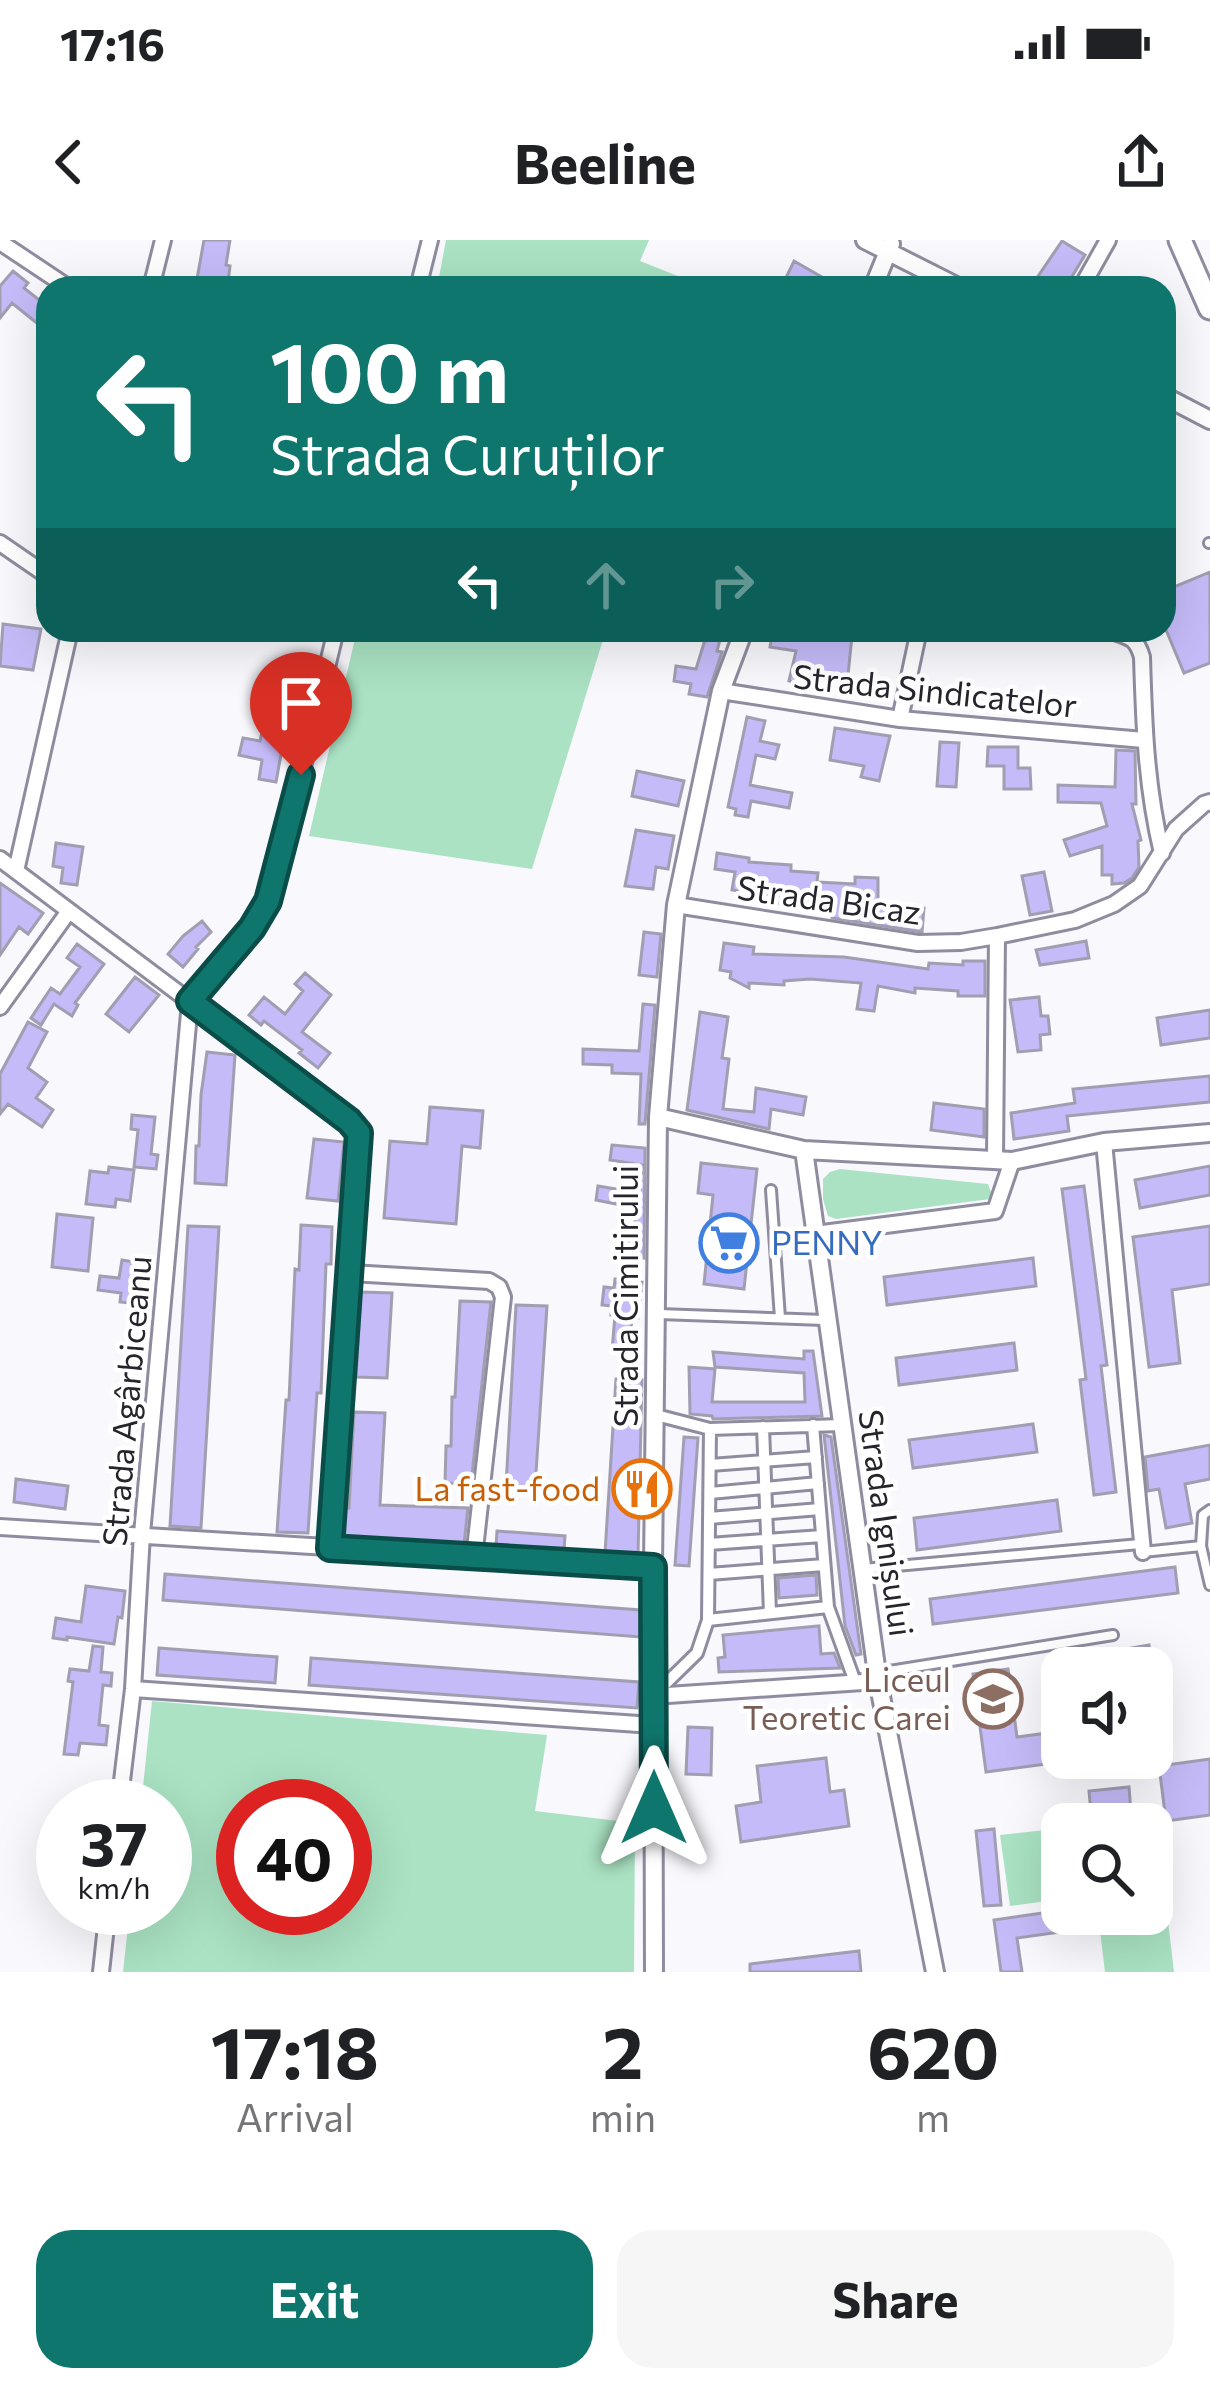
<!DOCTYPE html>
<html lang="en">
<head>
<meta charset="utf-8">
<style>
  :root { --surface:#fff; --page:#f6f6f6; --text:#202124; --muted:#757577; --accent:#0f766e }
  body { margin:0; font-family:Commissioner,sans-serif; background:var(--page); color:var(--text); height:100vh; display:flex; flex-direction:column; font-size:45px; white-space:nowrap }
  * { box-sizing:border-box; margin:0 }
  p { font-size:39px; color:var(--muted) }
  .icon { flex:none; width:66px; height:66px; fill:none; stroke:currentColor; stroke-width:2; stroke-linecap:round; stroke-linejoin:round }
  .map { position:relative; height:1732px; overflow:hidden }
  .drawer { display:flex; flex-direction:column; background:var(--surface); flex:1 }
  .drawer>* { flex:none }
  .banner { position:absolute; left:36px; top:36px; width:1140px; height:366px; border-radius:36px; box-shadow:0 12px 48px #0002; background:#0f766e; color:#fff; overflow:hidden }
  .buttons { position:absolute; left:1041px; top:1407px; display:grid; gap:24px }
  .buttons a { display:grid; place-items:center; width:132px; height:132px; border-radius:24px; background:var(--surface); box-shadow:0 12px 48px #0002; font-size:60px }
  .speed { position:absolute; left:36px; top:1539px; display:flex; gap:24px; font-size:60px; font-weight:700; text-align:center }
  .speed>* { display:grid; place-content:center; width:156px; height:156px; border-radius:50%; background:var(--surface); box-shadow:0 12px 48px #0002; line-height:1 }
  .speed small { font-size:30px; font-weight:400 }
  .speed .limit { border:18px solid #d22; background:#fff; color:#111 }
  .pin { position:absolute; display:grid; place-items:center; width:102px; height:102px; color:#fff; margin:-123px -51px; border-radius:50% 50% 50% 0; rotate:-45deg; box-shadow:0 0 12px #0007 }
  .pin .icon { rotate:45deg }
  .me { position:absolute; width:132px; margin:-66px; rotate:0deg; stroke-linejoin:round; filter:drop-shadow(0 0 9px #0008) }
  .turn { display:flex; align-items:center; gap:42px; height:252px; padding:0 36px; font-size:54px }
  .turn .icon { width:156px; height:156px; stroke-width:2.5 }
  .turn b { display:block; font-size:84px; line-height:102px }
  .lanes { display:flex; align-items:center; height:114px; padding:0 36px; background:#0003; justify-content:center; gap:60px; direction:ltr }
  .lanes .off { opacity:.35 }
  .eta { display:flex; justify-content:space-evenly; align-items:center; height:204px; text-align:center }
  .eta b { font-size:72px; font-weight:700; line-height:84px }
  .button { display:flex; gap:24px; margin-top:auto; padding:24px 36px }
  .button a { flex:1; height:138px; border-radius:36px; background:var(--accent); color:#fff; font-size:48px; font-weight:700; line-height:138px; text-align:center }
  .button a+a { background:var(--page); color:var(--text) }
  .status { display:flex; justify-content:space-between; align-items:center; height:84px; padding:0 60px; background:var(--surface); direction:ltr }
  .status svg { height:33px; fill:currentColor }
  header { display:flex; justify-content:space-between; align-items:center; height:156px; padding:0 36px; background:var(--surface); font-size:54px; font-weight:700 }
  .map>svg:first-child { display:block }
</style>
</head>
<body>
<div class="status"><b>17:16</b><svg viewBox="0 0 49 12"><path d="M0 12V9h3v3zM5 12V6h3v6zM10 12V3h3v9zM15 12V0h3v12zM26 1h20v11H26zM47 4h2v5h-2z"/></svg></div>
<header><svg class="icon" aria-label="back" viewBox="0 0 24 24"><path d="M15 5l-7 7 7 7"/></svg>Beeline<svg class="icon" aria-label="share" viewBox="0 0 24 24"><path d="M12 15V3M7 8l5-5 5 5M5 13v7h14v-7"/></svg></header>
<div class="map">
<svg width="1210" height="1732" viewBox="0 0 1210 1732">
  <rect width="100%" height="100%" fill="#f9f8fd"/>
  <path fill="#aae2c3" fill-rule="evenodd" d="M446,0H649L640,21L708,48H437Z
    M357,390H606L532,629L309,596Z
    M840,929L988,944L991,952L990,959L836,979L828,976L823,959V939L830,932Z
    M152,1461L547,1495L535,1571L635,1583L634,1732H123L130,1668H165V1566H141ZM243,1566H345V1668H243Z
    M1045,1590L1054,1660L1010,1666L1000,1595Z
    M1162,1629L1174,1732H1105L1098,1674H1152V1630Z"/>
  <path fill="#c5bbf8" stroke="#a19eb2" stroke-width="3" d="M204,0H230L226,25L230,26L228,43L197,39Z
    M1062,1L1085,15L1065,48H1030Z
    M794,21L841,48H781Z
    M13,31L28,43L24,48L48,67V92L12,63L0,78V46Z
    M1210,332V423L1184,433L1164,385V351Z
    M3,384L41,389L33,430L0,426Z
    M708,390L722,392L717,411L722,412L707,457L689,454L691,444L674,441L676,426L696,429Z
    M773,390H801L852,396L848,435L818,432L814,447L789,441L796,411L770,407Z
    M273,432L298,436L296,449H293L276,542L259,539L262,520L239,515L243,498L260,501L267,467L261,466L265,449L270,450Z
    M747,477L765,481L760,501L779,505L775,519L756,515L750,545L792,553L789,568L751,561L748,577L735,575L736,569L728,567Z
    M835,488L890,496L879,541L861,537L864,526L830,520Z
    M940,502L959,503L956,547L937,546Z
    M988,507H1018V528H1030L1031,549H1004V526H987Z
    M1116,510L1135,511L1136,564H1132L1141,600L1138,601L1139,627L1132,638L1124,643L1112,644V635H1102V606L1070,616L1064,600L1107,586L1101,563L1058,562V545L1115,547Z
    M637,531L684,541L678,566L632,556Z
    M636,590L674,596L668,629L656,627L653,649L625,646Z
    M56,603L83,607L77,645L61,643L63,628L53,626Z
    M717,613L749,618V622L791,625V631L818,633L817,642L855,644V637L878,638V664L924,668L922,692L832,678V669H827V663H768L769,655L732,650L735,632L715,629Z
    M1044,632L1052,671L1030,675L1022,636Z
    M0,643L43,673L28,694L19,687L0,715Z
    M202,681L211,692L196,707L198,709L183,727L168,714L183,696Z
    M644,692L661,694L657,737L639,735Z
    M1086,701L1089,718L1040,725L1036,710Z
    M724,703L754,707L753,714L844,717L928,729L929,723L963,725V721H985V756H958V751L915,748V753L878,746L874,771L857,769L861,743L810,739L784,741V745L749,743V748L730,738L731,732L720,730Z
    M77,704L104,724L75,763L78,765L72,776L54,764L41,785L31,778L51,748L60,754L80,727L67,718Z
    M305,733L331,755L302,792L330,813L318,828L299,813L302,810L264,781L261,785L249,775L264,757L285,774L303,751L295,744Z
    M135,737L159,755L129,792L106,774Z
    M1039,757L1041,776H1048L1050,794L1040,795L1041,810L1018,812L1010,760Z
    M643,764L655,765L645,884H639L641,834L612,833V825L583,824V809L639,811Z
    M1210,770V798L1161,805L1157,778Z
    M700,772L728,777L722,818L729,819L723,869L754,872L756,848L806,857L803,875L771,869L769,889L687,870Z
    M28,782L47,792L28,828L47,842L36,858L53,870L42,887L8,864L0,874V834Z
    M207,812L235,815L226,945L195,943L196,906H199L201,855Z
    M1210,836V862L1067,876L1069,891L1014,899L1011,873L1075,863L1073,849Z
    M934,863L984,869V897L931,890Z
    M430,867L483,871L480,908L462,906L456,984L384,978L390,901L427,904Z
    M132,875L155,877L151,914L158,915L156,929L134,927L138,890L131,889Z
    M314,899L344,902L338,961L307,958Z
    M612,905L645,908L644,1018L625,1016L626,1001L633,1002L636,968L596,960L598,946L640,953L642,925L610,920Z
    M701,923L757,929L744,1049L704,1044L713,955L698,953Z
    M1210,926V955L1140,968L1135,940Z
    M109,927L134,930L130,961L116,959L115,967L86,964L90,931L108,933Z
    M1084,946L1107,1125L1101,1126L1116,1252L1094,1255L1080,1140L1086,1139L1062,949Z
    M57,974L93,978L88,1031L52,1027Z
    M301,985L332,987L331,1024H326L321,1153H317L308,1293L277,1292L286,1160H289L295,1029L299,1030Z
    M188,986L219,987L201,1288L170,1286Z
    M1210,986V1044L1172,1050L1180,1123L1149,1127L1133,997Z
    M1033,1018L1036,1046L887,1065L884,1037Z
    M122,1020L134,1022L132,1040L143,1041L140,1064L120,1062L121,1053L98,1050L100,1036L119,1038Z
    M615,1039L642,1042L638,1078L632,1077L629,1113L612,1111L615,1075H611L612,1066L602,1065L604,1047L614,1048Z
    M361,1052L392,1053L387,1138L356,1137Z
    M460,1061L491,1062L471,1244L445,1243L446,1206H451L452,1157H455Z
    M516,1065L547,1066L535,1248L506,1246Z
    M1014,1103L1017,1130L899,1145L896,1118Z
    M804,1111H813L822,1176L713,1179L712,1176L690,1174L689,1127L715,1129L712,1162H805L804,1133L715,1127L713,1112L804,1119Z
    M616,1139L642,1140L638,1315L605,1313Z
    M354,1172L385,1173L380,1265L468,1268L464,1304L344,1297L345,1268H349Z
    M1033,1184L1037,1212L913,1228L909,1200Z
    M824,1195L831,1197L861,1414L856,1415L845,1386Z
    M684,1197L698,1198L689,1326L675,1325Z
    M1210,1205V1239L1185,1244L1192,1283L1166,1288L1159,1249L1148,1251L1145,1217Z
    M16,1239L68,1246L65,1269L14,1262Z
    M1057,1260L1061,1291L917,1310L914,1278Z
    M497,1291L565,1296L564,1310L496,1306Z
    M1175,1327L1178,1353L933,1384L930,1359Z
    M165,1334L640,1370V1397L163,1360Z
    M816,1335L817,1355L779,1358L778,1338Z
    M86,1346L125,1351L122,1378L118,1377L114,1404L67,1397V1400L53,1398L56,1378L81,1382Z
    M819,1386L821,1414L834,1413L840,1428L719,1432L718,1418L725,1417L723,1395Z
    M1149,1405L1152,1428H1105L1103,1413Z
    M93,1406L103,1407L101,1432L112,1433L111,1446L103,1445L99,1485L108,1486L106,1505L80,1503L78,1515L64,1514L73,1442L68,1441L70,1429L89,1431Z
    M159,1408L277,1417L275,1443L157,1435Z
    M311,1418L639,1442L637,1468L309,1445Z
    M1008,1429L1017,1497L1062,1491V1522L986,1532L973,1434Z
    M688,1487L712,1488L711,1535L686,1534Z
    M826,1518L830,1552L844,1550L849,1586L741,1602L736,1566L761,1562L757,1526Z
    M1210,1519V1575L1166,1581L1159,1526Z
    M1129,1547L1132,1584H1092L1089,1551Z
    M994,1589L1001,1665L984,1666L976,1591Z
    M1057,1671L1060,1692L1017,1698L1022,1732H1001L994,1680Z
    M859,1711L861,1732H750V1724Z"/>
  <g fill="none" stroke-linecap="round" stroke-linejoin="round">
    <g stroke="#8f8c9f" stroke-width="14">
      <path id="service" d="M1209,303H1210
        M771,950L780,1078
        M659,1074L824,1080
        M1210,1270L1203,1275L1201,1306L1210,1345
        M1143,1312L1201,1306
        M863,1329L1140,1304
        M877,1433L1113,1395"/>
    </g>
    <g stroke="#8f8c9f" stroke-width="16">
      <path id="pedestrian" d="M656,1175L710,1189
        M813,1185L828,1367L708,1380L710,1189L842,1185
        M763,1187L770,1373
        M710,1225L816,1217
        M710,1253L818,1243
        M709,1278L820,1269
        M709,1304L822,1296
        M709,1334L824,1325
        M828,1367L855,1442
        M653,1456L697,1413L708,1380"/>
    </g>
    <g stroke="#8f8c9f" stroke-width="20">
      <path id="minor" d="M0,2L69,48
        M151,48L163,0
        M418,48L430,0
        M1081,48L1108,0
        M0,303L48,336
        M1109,390C1128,397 1136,396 1142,417C1144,485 1146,546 1162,613
        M721,451L900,479L1144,500
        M900,479L919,390
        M0,619L349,881L359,893L330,1308
        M16,631L70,390
        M676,665L918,703L961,702L997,696L1075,680L1114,664L1140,646L1176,589L1204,564L1210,562
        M190,762L252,688L268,661L280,622L336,390
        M0,767L69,671
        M1104,902L1143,1312
        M995,918L997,696
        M815,994L995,971L1012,921
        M350,1033L489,1041L499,1047L503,1057L474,1318
        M0,1287L653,1327
        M133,1449L653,1485
        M653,1456L878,1441
        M119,1566L133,1449L142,1294L190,762
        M101,1732L108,1668"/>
    </g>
    <g stroke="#8f8c9f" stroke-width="22">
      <path id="tertiary" d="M865,0L960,48
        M873,48L891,4
        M1164,156L1210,180
        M658,877L804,910L1012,921L1104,902L1210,893
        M804,910L878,1441L935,1732
        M654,1732L653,1327L658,877L676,665L721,451L744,390"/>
    </g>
    <g stroke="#8f8c9f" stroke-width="27">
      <path id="primary" d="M1180,0L1210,68"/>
    </g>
    <use href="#service" stroke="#fff" stroke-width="8"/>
    <use href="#pedestrian" stroke="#fff" stroke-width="10"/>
    <use href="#minor" stroke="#fff" stroke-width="14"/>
    <use href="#tertiary" stroke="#fff" stroke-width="16"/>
    <use href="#primary" stroke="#fff" stroke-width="21"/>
  </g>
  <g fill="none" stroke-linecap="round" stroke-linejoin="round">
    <g stroke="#0a4d48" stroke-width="30">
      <path id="route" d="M301,535L268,661L252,688L190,761L349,881L359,893L330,1308L653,1327L654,1568"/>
    </g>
    <use href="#route" stroke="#0f766e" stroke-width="21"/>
  </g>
  <defs>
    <g id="supermarket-ring" transform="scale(3)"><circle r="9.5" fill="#fff" stroke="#3f7fe0" stroke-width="1.5"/><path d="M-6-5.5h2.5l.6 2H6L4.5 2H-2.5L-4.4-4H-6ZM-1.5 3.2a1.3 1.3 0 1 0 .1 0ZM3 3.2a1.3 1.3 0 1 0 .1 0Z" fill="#3f7fe0"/></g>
    <g id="restaurant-ring" transform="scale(3)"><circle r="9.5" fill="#fff" stroke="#e8710a" stroke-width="1.5"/><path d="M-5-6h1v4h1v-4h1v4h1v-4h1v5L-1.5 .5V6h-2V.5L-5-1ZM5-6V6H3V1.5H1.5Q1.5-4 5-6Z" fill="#e8710a"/></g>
    <g id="university-ring" transform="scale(3)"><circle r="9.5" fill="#fff" stroke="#8d6e63" stroke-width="1.5"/><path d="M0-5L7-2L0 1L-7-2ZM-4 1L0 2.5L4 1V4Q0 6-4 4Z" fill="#8d6e63"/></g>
  </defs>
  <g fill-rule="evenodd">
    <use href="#supermarket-ring" x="729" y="1003"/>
    <use href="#restaurant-ring" x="642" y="1249"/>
    <use href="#university-ring" x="993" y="1459"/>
  </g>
  <g text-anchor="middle" stroke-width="9" stroke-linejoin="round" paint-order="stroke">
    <g font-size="33" fill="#26252d" stroke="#fff">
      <text transform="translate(935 451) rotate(6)" y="12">Strada Sindicatelor</text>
      <text transform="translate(829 660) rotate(8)" y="12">Strada Bicaz</text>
      <text transform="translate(626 1056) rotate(-90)" y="12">Strada Cimitirului</text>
      <text transform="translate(127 1161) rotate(-85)" y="12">Strada Agârbiceanu</text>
      <text transform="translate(886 1283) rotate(82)" y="12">Strada Ignișului</text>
    </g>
    <g font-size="33" fill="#366cbe" stroke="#fff" text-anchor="start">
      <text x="771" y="1015">PENNY</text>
    </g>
    <g font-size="33" fill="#c56008" stroke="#fff" text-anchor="end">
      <text x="600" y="1261">La fast-food</text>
    </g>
    <g font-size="33" fill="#785e54" stroke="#fff" text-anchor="end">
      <text x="951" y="1452">Liceul<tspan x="951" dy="38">Teoretic Carei</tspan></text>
    </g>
  </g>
</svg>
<div class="buttons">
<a><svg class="icon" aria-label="sound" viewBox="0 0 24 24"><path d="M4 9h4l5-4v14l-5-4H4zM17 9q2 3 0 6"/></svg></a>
<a><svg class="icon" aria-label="search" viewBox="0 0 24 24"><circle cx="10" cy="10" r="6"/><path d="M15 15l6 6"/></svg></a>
</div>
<div class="speed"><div>37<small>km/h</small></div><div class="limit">40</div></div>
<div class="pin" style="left:301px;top:535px;background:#d93025"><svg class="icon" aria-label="arrive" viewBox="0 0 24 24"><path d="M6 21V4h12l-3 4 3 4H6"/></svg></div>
<svg class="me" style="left:654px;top:1568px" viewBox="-20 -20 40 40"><path d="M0-17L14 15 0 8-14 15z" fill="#0f766e" stroke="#fff" stroke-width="4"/></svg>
<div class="banner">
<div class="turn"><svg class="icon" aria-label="left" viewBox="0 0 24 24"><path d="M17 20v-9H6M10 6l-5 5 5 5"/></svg><div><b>100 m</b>Strada Curuților</div></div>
<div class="lanes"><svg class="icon" aria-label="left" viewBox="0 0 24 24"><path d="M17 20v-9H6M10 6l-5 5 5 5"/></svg><svg class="icon off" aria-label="ahead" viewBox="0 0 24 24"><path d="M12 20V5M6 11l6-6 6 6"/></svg><svg class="icon off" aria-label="right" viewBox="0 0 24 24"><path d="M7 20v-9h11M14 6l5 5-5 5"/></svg></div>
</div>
</div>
<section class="drawer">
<div class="eta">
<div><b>17:18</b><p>Arrival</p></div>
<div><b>2</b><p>min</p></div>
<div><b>620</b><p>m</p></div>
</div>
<div class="button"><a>Exit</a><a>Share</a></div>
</section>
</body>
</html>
